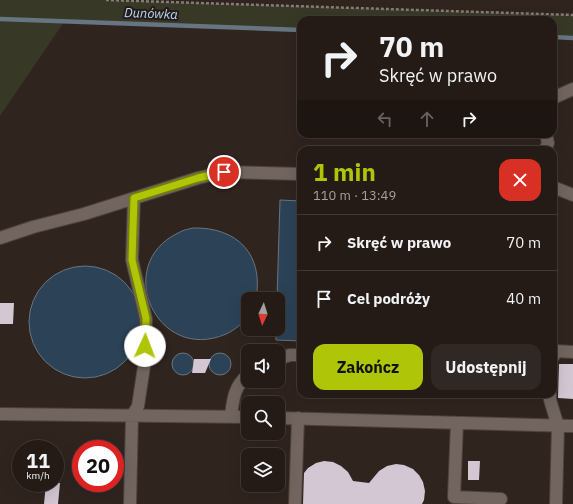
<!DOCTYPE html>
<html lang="pl">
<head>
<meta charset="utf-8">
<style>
  :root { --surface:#241b17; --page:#302824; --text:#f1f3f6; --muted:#a3a1a1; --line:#413936; --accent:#afc507 }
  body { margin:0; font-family:"IBM Plex Sans",sans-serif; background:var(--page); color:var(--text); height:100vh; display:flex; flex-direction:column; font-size:15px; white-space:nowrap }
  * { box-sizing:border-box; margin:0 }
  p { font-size:13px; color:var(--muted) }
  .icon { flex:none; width:22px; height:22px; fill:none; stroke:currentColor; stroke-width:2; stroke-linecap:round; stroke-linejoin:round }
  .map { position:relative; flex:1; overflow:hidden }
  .drawer { position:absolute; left:297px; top:146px; width:260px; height:252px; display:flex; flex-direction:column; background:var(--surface); border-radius:12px; box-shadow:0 4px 16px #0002,0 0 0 1px var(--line) }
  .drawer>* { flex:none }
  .hud { position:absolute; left:297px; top:16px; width:260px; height:122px; border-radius:12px; box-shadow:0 4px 16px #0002,0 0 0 1px var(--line); background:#241b17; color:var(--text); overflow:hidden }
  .needle { width:26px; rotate:184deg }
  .controls { position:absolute; left:241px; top:292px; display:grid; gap:8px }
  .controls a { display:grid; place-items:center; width:44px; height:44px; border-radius:8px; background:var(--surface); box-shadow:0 4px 16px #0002,0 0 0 1px var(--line); font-size:20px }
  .speed { position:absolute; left:12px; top:440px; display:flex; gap:8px; font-size:20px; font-weight:700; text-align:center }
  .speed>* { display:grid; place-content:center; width:52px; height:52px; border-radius:50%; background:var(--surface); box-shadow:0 4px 16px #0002,0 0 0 1px var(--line); line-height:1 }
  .speed small { font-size:10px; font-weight:400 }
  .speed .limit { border:6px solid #d22; background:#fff; color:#111 }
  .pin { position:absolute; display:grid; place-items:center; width:34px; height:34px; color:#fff; margin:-17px; border:2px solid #fff; border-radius:50%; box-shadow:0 1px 4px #0007 }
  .me { position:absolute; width:44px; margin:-22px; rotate:2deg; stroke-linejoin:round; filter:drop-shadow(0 0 3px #0008) }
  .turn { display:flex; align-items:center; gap:14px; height:84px; padding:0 16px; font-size:18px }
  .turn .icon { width:52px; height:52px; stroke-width:2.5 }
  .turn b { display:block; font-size:28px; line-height:34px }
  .lanes { display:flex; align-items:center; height:38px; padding:0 16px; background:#0003; justify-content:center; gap:20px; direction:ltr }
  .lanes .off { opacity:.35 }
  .round { display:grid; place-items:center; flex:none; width:42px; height:42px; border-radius:12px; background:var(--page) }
  .head { display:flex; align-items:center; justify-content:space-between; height:68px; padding:0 16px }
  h1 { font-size:24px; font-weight:800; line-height:30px; color:var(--accent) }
  .button { display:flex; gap:8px; margin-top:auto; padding:8px 16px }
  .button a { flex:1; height:46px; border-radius:12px; background:var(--accent); color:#111; font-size:16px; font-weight:800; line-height:46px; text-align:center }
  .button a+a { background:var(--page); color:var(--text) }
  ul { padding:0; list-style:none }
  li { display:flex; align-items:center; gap:12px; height:56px; padding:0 16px; border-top:1px solid var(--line) }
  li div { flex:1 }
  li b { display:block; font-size:15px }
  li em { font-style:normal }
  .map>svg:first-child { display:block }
</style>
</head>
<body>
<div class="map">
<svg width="573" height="504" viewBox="0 0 573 504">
  <rect width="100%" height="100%" fill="#30241f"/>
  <path fill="#373826" d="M0,0H106L573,15V38L553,37V20H301V30L64,22L0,116Z"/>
  <path fill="#2c4357" stroke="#677582" d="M280,200L301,201V341L276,340V329H278V299H277Z
    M193,228C237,227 264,254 256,299H248C248,304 249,310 248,314C246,322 233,331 226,334C157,364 112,265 178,233C183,230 188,229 193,228Z
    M29 322a56 56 0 1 1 112 0a56 56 0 1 1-112 0Z
    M172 364a11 11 0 1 1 22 0a11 11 0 1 1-22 0Z
    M209 364a11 11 0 1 1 22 0a11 11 0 1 1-22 0Z"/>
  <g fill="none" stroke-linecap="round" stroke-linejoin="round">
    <path stroke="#677582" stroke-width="4.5" d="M0,19L301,30
      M553,37L573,38"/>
  </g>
  <path fill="#d2c7d2" d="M0,303H14L13,324H0Z
    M194,359H211L205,373H192Z
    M559,364H573V399L558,398Z
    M324,461L333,462L341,466L348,472L353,481L369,483L379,471L387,466L396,464L404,465L413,469L419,475L423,482L425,491L424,500L422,504H303L304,473L308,468L316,463Z
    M468,461H480L479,480H468Z
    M46,483H60L58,504H44Z"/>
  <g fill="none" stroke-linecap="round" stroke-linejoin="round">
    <g stroke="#4c423e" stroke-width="14">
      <path id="minor" d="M553,98L573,89
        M545,150L548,143L546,134
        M553,187L573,195
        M0,238L33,227L84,214L198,178L224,172L301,174
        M553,357L556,351L573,352
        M278,359L290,355H301
        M550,394V400L558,426L556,504
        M0,414L248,417
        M231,416C233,400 234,386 248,375
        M278,418L573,426
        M457,423L454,497L501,499
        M130,504L132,416L138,406L145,360L146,319L132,260L134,198
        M295,504L298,418"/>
    </g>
    <path stroke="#857b76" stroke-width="2.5" stroke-dasharray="3 2" stroke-linecap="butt" d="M106,0L573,15"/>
    <use href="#minor" stroke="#72655f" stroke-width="12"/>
  </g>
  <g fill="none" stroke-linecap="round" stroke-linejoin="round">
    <g stroke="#728005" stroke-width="10">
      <path id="route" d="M145,346L146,318L132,260L134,198L198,178L224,172"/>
    </g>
    <use href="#route" stroke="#afc507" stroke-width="7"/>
  </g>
  <g text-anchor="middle" stroke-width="4" stroke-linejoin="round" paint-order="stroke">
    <g font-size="13" font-style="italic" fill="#b6dbfc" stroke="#261b16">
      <text transform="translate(151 13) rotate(2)" y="5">Dunówka</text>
    </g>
  </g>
</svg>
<div class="controls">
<a><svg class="needle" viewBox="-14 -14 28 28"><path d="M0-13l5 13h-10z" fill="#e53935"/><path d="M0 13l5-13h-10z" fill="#a3a1a1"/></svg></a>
<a><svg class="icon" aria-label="sound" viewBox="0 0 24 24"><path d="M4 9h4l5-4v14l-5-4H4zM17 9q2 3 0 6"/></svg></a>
<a><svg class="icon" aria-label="search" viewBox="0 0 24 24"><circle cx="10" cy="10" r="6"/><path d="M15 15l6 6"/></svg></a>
<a><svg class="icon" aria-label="layers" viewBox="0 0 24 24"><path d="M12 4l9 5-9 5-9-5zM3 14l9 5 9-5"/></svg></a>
</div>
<div class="speed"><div>11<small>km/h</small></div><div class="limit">20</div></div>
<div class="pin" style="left:224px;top:172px;background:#d93025"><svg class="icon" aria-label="arrive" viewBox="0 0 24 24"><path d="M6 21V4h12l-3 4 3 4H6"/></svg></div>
<svg class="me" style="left:145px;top:346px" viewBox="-20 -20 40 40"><circle r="19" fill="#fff"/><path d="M0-13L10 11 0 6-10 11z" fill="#afc507"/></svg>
<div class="hud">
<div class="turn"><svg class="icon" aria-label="right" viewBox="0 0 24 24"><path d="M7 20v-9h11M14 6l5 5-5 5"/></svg><div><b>70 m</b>Skręć w prawo</div></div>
<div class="lanes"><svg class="icon off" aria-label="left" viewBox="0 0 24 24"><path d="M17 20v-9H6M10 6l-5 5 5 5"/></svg><svg class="icon off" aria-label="ahead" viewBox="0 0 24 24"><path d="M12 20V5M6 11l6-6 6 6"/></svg><svg class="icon" aria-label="right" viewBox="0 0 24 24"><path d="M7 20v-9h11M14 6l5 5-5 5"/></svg></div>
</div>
<section class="drawer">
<div class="head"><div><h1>1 min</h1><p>110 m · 13:49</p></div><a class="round" style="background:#d93025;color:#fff"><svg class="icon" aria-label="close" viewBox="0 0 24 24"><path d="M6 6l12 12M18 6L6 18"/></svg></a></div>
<ul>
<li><svg class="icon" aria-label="right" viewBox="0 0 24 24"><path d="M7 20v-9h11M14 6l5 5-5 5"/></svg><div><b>Skręć w prawo</b></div><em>70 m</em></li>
<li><svg class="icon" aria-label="arrive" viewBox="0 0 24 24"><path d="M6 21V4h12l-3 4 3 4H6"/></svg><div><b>Cel podróży</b></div><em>40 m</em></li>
</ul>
<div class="button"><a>Zakończ</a><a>Udostępnij</a></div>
</section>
</div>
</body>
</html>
